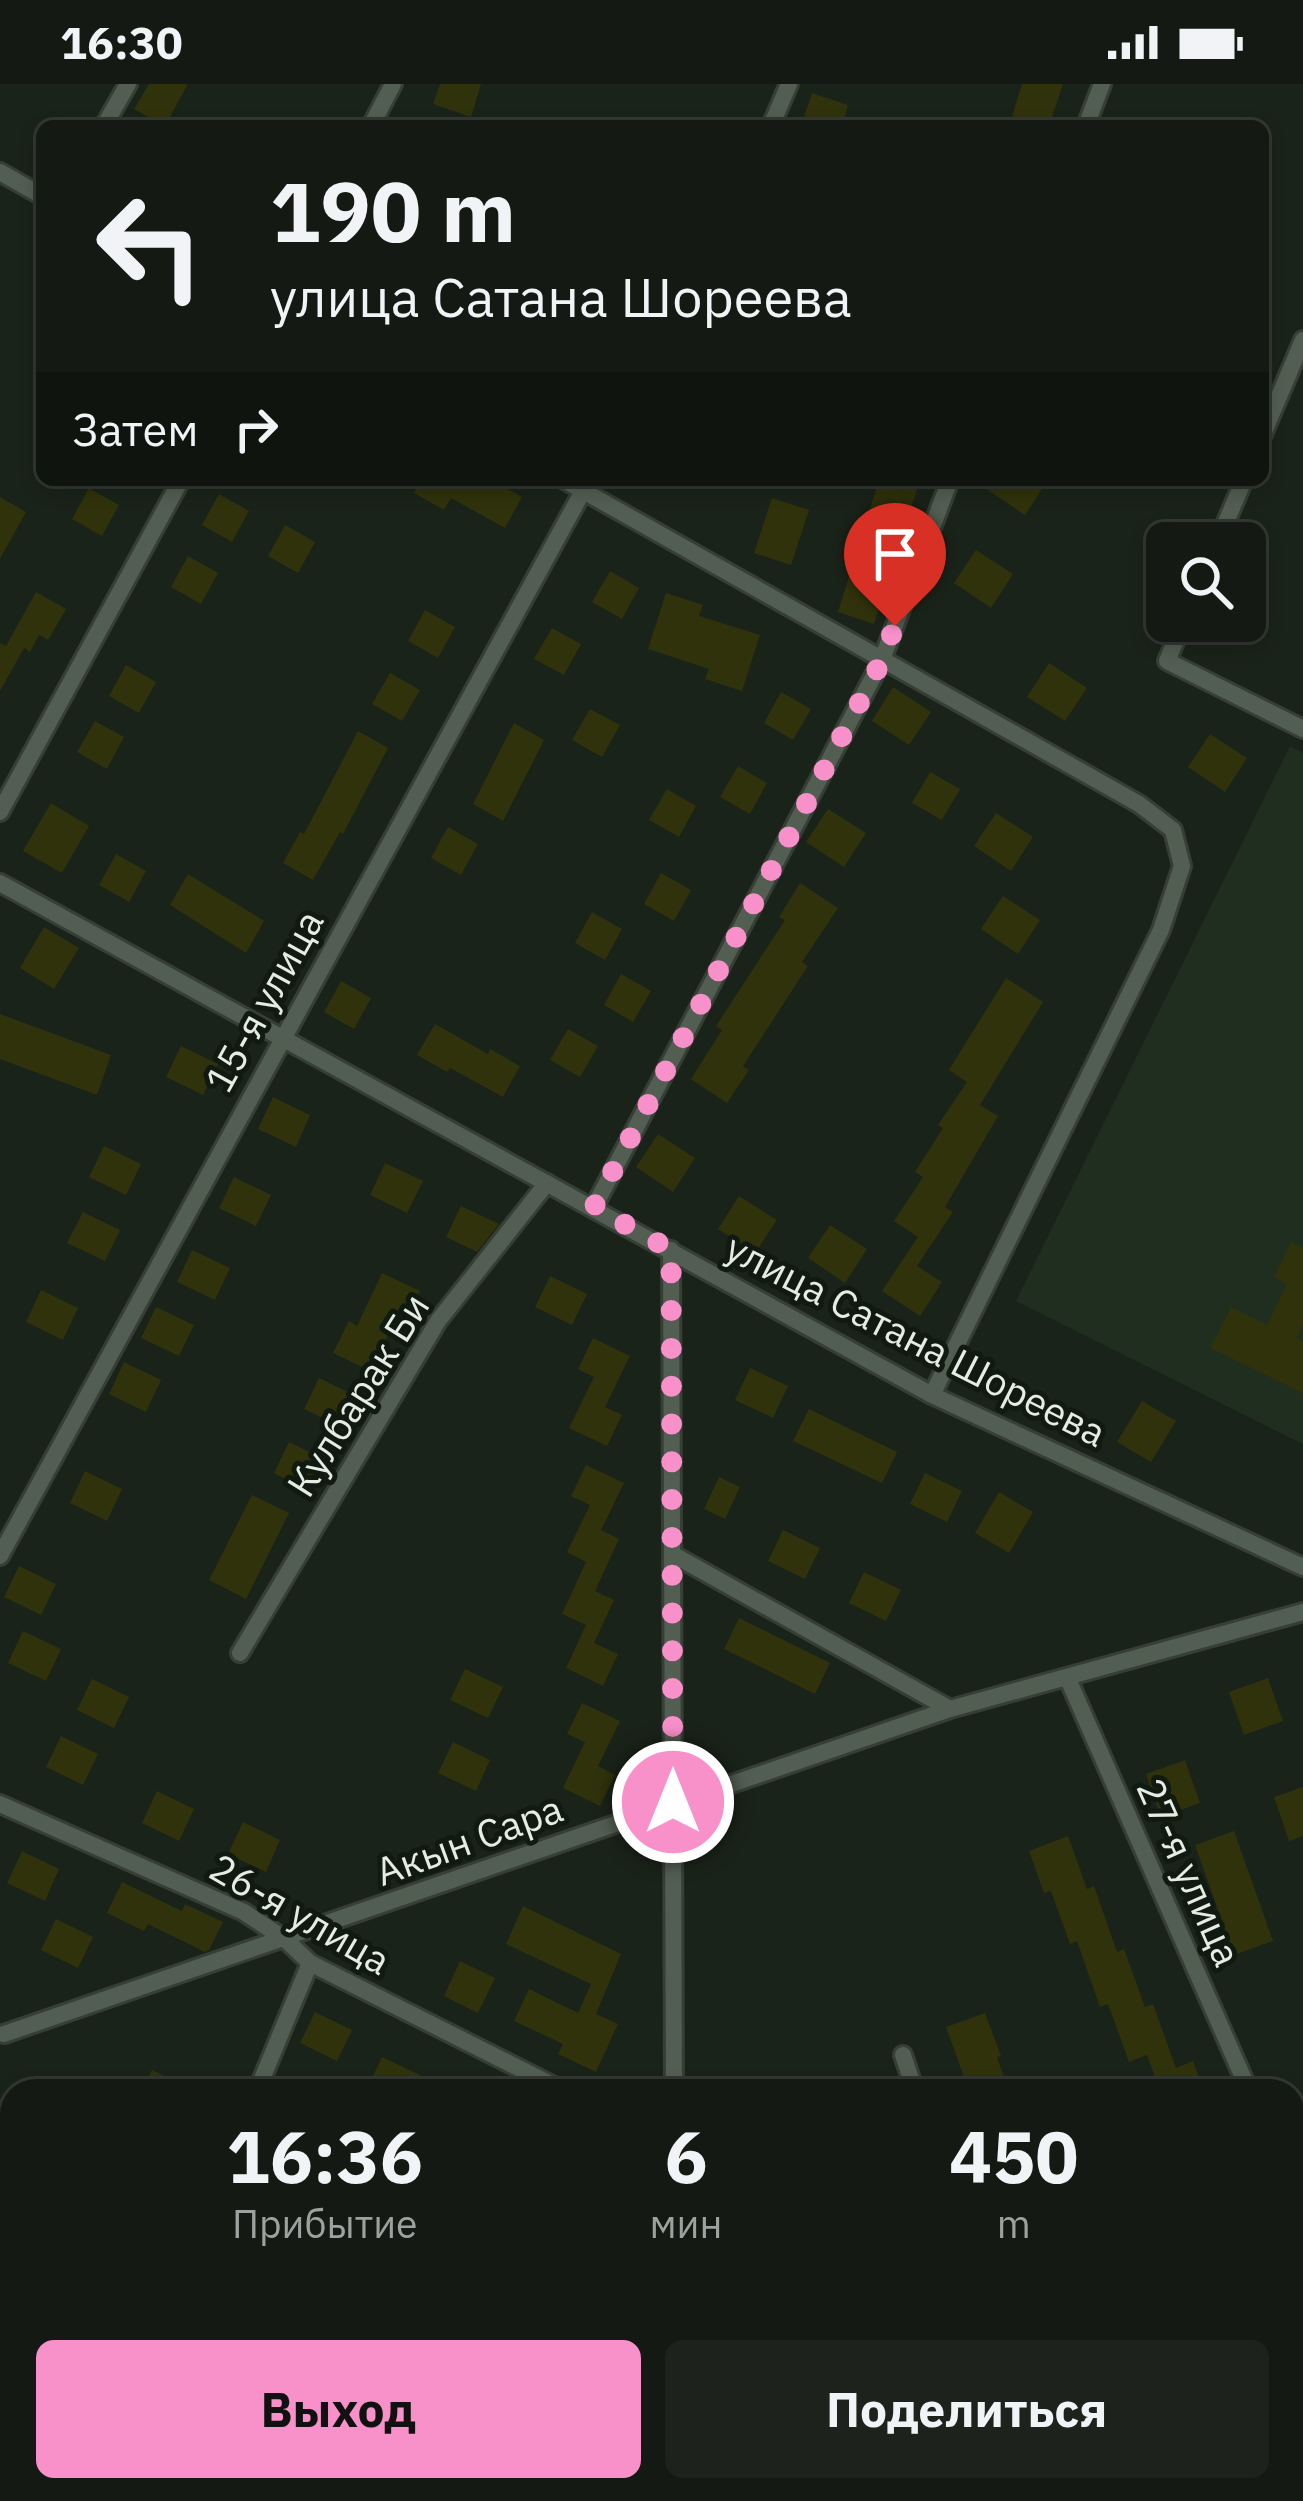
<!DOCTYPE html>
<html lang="ru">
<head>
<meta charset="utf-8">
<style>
  :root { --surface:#141a13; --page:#1d231c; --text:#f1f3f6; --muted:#9da1a0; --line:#333833; --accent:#f890ca }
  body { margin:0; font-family:"IBM Plex Sans",sans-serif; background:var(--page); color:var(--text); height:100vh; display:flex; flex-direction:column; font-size:45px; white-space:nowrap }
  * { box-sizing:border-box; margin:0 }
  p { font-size:39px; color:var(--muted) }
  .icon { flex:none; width:66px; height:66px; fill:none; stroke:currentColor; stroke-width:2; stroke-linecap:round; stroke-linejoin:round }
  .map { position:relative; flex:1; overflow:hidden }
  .details { position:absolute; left:0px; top:1995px; width:1305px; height:423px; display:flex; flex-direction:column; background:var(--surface); border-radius:36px 36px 0 0; box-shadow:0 6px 18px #0003,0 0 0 3px var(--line) }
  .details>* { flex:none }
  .guide { position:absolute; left:36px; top:36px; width:1233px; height:366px; border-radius:18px; box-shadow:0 6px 18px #0003,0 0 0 3px var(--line); background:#141a13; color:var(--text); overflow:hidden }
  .controls { position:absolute; left:1146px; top:438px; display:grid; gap:24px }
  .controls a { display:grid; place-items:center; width:120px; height:120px; border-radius:18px; background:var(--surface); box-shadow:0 6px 18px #0003,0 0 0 3px var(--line); font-size:60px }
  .pin { position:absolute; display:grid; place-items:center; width:102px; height:102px; color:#fff; margin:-123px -51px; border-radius:50% 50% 50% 0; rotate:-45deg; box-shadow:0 0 12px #0007 }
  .pin .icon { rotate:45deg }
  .me { position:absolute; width:132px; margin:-66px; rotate:0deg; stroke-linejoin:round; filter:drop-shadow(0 0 9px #0008) }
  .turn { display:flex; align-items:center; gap:42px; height:252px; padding:0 36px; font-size:54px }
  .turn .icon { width:156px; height:156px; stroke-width:2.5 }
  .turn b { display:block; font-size:84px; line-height:102px }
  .then { display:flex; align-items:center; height:114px; padding:0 36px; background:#0003; gap:24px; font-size:45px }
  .eta { display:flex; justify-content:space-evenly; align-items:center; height:204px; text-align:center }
  .eta b { font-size:72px; font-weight:800; line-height:84px }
  .cta { display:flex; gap:24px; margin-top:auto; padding:24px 36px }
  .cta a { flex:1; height:138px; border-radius:18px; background:var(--accent); color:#111; font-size:48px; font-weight:800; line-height:138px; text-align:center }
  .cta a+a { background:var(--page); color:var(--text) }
  .status { display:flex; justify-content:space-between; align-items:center; height:84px; padding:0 60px; background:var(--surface); direction:ltr }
  .status svg { height:33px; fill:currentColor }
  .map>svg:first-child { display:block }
</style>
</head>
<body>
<div class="status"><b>16:30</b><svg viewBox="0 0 49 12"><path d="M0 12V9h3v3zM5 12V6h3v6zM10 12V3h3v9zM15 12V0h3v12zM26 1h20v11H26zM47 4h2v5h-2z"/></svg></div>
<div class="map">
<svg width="1303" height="2417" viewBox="0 0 1303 2417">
  <rect width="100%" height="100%" fill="#1a2319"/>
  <path fill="#1f2e1e" d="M1290,662L1303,669V1360L1016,1217Z"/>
  <path fill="#30320b" d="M149,0H188L165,42L134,25Z
    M440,0H481L471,33L433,20Z
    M1022,0H1063L1049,42H1009Z
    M812,9L848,21L842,42H801Z
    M422,396H492L522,413L505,444L451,414L444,426L414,409Z
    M879,396H920L874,540L838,528Z
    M995,396H1048L1025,431L988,406Z
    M89,404L119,421L102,452L72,435Z
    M219,410L249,427L232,458L202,441Z
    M0,413L26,428L0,475Z
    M772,414L809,426L791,481L754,469Z
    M285,441L315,458L298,489L268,472Z
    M976,466L1013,490L991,524L954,499Z
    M188,472L218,489L201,520L171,503Z
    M610,487L639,504L622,535L592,518Z
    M36,508L66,525L48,556L39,551L30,568L24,564L0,607V559L6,562Z
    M666,509L703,521L699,532L760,551L742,607L705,595L709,585L648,565Z
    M425,526L455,543L438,574L408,557Z
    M552,544L581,560L564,591L534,575Z
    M1049,579L1087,604L1065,637L1027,613Z
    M126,581L156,598L139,629L109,612Z
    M390,589L420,606L402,637L372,620Z
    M893,603L931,628L909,661L872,637Z
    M781,608L811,625L793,656L764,639Z
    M590,625L620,641L602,673L572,656Z
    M95,637L124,653L107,685L77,668Z
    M514,639L544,656L503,737L473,720Z
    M358,647L388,664L343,750L340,748L313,796L283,779L300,748L304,750Z
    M1210,650L1247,674L1225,708L1188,683Z
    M738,682L767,699L750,730L720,713Z
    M930,688L960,705L942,736L912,719Z
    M667,705L696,722L679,753L649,736Z
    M51,719L89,742L62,789L23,767Z
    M828,725L866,749L844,783L806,758Z
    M996,729L1033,753L1011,787L974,762Z
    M448,743L478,760L461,791L431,774Z
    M116,770L146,787L129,818L99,801Z
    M661,789L691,806L674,837L644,820Z
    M188,790L264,837L246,869L170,821Z
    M800,799L838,824L802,878L808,882L743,982L749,986L727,1019L691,995L722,946L716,942L785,836L779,833Z
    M1003,812L1040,836L1018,870L981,845Z
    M592,828L622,845L605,876L575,859Z
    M44,843L79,864L54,905L20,884Z
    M621,890L651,907L633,938L604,921Z
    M1006,894L1043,918L980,1021L998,1032L945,1123L953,1128L917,1182L942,1198L920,1232L882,1207L918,1153L894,1137L923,1093L915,1088L943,1044L938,1041L967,998L949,986Z
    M341,897L371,914L354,945L324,928Z
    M0,930L111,971L97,1011L0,975Z
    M435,940L488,970L490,965L520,982L503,1013L450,984L447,988L417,971Z
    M568,945L598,962L580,993L550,976Z
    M181,962L218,980L203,1011L166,993Z
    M273,1013L310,1031L296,1063L258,1045Z
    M658,1050L695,1074L673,1108L636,1083Z
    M104,1062L141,1080L126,1111L89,1093Z
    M385,1079L423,1097L407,1129L370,1111Z
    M234,1093L271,1111L256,1142L219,1124Z
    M739,1112L777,1136L755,1169L718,1145Z
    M461,1122L499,1140L477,1168L446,1153Z
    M83,1128L120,1146L105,1177L67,1159Z
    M830,1141L867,1165L845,1199L808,1174Z
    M1291,1158L1303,1164V1240L1297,1254L1303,1257V1309L1210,1264L1231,1223L1267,1241L1287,1200L1274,1193Z
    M192,1166L230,1184L215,1216L177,1198Z
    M382,1189L420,1207L405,1238L396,1234L371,1287L333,1269L349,1237L357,1242Z
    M550,1192L587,1210L572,1241L535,1223Z
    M41,1206L78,1224L63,1256L26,1238Z
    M156,1223L194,1241L179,1272L141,1254Z
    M593,1254L630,1272L605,1323L622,1331L607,1362L569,1344L594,1293L578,1285Z
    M124,1278L161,1296L146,1328L109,1310Z
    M750,1284L788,1302L773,1334L735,1316Z
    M319,1294L356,1312L341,1343L304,1325Z
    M1142,1317L1176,1337L1151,1378L1117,1358Z
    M809,1325L897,1368L882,1399L793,1357Z
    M289,1358L326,1376L311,1408L274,1389Z
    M586,1381L624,1399L601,1446L619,1455L595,1507L614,1516L594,1559L618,1570L603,1602L566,1584L586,1541L562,1530L586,1478L567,1468L590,1421L571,1412Z
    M85,1387L122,1405L107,1437L70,1419Z
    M925,1389L962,1407L947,1438L910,1420Z
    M719,1393L740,1403L725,1435L704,1425Z
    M999,1408L1033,1428L1009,1469L975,1449Z
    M252,1411L289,1429L246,1515L209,1496Z
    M783,1446L820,1464L805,1495L768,1477Z
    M19,1482L56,1500L41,1531L4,1513Z
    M864,1488L901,1506L886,1537L849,1519Z
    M739,1534L830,1579L815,1610L724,1565Z
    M23,1547L61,1565L46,1597L8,1579Z
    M465,1585L503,1603L488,1634L450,1616Z
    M1268,1594L1283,1637L1244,1651L1229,1608Z
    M92,1595L129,1613L114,1644L77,1626Z
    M582,1619L620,1637L598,1682L615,1691L600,1722L563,1704L585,1658L567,1650Z
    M61,1652L98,1670L83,1701L46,1683Z
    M453,1658L490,1676L476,1707L438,1689Z
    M1185,1676L1200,1719L1161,1733L1146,1690Z
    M1303,1703V1752L1289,1757L1274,1713Z
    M157,1707L194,1725L179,1757L142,1739Z
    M243,1738L280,1756L266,1788L228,1770Z
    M1234,1747L1273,1857L1234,1871L1195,1761Z
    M1068,1752L1087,1805L1094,1802L1117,1868L1124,1865L1145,1923L1153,1920L1176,1984L1193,1977L1204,2007H1160L1147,1971L1129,1978L1108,1920L1100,1923L1077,1857L1070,1860L1051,1807L1044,1809L1029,1767Z
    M22,1767L59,1785L45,1817L7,1799Z
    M122,1798L182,1827L185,1820L223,1838L209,1866L205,1868L148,1840L144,1847L107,1829Z
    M523,1822L621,1870L596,1930L618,1940L596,1988L558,1970L563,1960L514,1937L529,1905L578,1929L591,1900L506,1860Z
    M56,1835L93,1853L78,1884L41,1866Z
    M460,1877L495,1894L478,1929L444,1912Z
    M315,1928L352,1946L337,1977L300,1959Z
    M985,1929L1001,1972L997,1973L1009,2007H969L946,1943Z
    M382,1973L420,1991L412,2007H366Z
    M152,1986L195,2007H142Z"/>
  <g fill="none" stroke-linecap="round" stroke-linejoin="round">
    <g stroke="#363e36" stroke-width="22">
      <path id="minor" d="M104,42L128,0
        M371,42L393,0
        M771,42L789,0
        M1086,42L1102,0
        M0,88L42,112
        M1263,350L1303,256
        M564,396L1139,720L1173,746L1182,782L1161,846L932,1311
        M1217,459L1244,396
        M1184,537L1167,577L1303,645
        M0,728L181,396
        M0,799L932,1311L1303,1483
        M594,1123L881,578L950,396
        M671,1166L674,2007
        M672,1470L950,1625
        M0,1472L589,396
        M240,1569L438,1237L547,1099
        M1068,1595L1249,2007
        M0,1720L244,1828L286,1856L310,1879L564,2007
        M4,1950L950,1625L1303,1528
        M903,1971L915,2007
        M257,2007L310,1879
        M1293,2107L1303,2129
        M674,2406L679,2417
        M748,2406L754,2417
        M1069,2406L1074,2417
        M84,2417L88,2406"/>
    </g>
    <g stroke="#363e36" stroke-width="27">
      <path id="tertiary" d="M15,2406L31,2417"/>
    </g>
    <path stroke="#798179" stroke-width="3" stroke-dasharray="9 9" stroke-linecap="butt" d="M424,2417L434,2406"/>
    <use href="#minor" stroke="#535e52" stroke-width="16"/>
    <use href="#tertiary" stroke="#535e52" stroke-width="21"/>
  </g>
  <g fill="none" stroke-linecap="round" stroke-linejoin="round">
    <path stroke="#f890ca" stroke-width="21" stroke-dasharray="0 37.8" d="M673,1718L671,1166L594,1123L881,578L895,542"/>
  </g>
  <g text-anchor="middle" stroke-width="10" stroke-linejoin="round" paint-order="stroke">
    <g font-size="39" fill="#e5ece5" stroke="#101a10">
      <text transform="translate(264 917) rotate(-61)" y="14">15-я улица</text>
      <text transform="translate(916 1256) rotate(27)" y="14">улица Сатана Шореева</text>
      <text transform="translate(358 1311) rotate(-58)" y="14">Кулбарак Би</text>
      <text transform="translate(469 1756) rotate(-20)" y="14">Акын Сара</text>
      <text transform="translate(1189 1788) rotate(66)" y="14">27-я улица</text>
      <text transform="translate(300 1830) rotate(30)" y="14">26-я улица</text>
    </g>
  </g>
</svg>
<div class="controls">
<a><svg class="icon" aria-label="search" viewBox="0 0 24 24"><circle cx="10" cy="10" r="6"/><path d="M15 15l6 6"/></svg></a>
</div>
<div class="pin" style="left:895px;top:542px;background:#d93025"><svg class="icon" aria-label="arrive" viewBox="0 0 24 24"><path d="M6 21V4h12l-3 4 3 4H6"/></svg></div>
<svg class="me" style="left:673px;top:1718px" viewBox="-20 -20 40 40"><circle r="17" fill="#f890ca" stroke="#fff" stroke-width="3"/><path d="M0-11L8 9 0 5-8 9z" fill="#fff"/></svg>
<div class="guide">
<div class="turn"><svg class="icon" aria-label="left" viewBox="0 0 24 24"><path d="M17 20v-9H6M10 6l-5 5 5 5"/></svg><div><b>190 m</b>улица Сатана Шореева</div></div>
<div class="then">Затем<svg class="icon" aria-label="right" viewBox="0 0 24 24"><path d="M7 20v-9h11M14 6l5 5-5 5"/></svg></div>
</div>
<section class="details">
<div class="eta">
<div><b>16:36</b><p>Прибытие</p></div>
<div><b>6</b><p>мин</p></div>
<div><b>450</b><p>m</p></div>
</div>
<div class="cta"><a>Выход</a><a>Поделиться</a></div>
</section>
</div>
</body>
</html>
